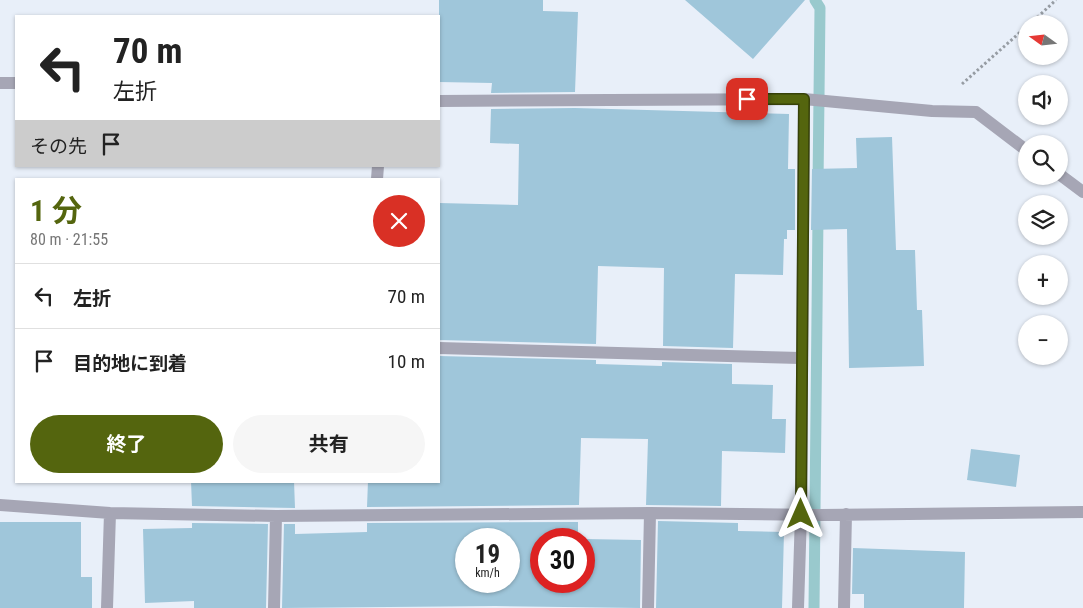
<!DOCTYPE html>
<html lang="ja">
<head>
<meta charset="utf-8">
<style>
  :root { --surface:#fff; --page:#f6f6f6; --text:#222; --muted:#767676; --line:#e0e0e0; --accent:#54650e }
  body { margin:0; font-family:"Roboto Condensed","Noto Sans JP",sans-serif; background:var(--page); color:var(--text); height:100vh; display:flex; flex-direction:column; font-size:19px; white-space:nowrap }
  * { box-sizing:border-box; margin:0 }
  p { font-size:16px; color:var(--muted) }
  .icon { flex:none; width:28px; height:28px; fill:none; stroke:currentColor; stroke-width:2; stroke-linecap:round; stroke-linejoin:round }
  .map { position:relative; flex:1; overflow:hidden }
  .details { position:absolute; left:15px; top:178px; width:425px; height:305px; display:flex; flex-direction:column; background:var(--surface); border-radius:0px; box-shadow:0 1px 4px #0004 }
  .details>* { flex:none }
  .hud { position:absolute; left:15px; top:15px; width:425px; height:152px; border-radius:0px; box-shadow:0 1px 4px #0004; background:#fff; color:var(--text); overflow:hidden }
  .needle { width:32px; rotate:285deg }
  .fabs { position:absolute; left:1018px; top:15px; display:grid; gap:10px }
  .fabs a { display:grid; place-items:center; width:50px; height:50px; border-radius:50%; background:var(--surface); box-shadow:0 1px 4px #0004; font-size:25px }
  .speed { position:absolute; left:455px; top:528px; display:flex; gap:10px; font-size:25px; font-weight:700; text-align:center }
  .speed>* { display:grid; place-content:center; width:65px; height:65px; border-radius:50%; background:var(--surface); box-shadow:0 1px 4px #0004; line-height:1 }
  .speed small { font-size:12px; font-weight:400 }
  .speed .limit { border:8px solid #d22; background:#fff; color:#111 }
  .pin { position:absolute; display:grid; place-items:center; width:42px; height:42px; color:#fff; margin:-21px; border-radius:10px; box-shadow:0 2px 8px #0006 }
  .me { position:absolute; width:55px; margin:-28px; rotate:0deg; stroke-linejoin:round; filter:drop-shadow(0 0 4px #0008) }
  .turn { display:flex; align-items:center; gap:18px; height:105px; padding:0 15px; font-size:22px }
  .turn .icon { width:65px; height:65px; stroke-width:2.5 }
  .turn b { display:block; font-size:35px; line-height:42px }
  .then { display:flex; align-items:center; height:48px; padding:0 15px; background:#0003; gap:10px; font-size:19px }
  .round { display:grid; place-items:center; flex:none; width:52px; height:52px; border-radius:26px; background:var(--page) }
  .overview { display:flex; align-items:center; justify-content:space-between; height:85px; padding:0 15px }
  h1 { font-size:30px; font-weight:700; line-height:38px; color:var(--accent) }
  .button { display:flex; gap:10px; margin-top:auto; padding:10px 15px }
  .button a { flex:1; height:58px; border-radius:30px; background:var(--accent); color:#fff; font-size:20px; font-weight:700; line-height:58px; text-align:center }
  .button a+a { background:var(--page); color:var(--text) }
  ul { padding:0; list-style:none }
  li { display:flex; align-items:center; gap:15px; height:65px; padding:0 15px; border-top:1px solid var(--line) }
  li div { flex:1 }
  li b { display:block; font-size:19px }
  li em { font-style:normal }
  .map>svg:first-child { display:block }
</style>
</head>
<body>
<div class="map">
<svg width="1083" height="608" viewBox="0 0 1083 608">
  <rect width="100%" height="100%" fill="#e8eff9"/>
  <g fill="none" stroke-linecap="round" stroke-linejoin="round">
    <path stroke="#99c9cd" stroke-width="11" d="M815,0L820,8L818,184
      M814,608L818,215"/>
  </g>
  <path fill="#9fc6da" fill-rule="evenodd" d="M439,0H543V11L578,12L575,92L491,93L492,83L439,82Z
    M685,0H805L753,59Z
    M575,108L789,114L788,169H795V230H787V239H784L783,275L735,274L733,348L663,346L664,268L598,266L596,344L439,340V203L518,205L519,144L490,143L491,109Z
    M892,137L896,250H915L917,310H922L924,366L849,368L847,229L811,230L812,169L857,168L856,138Z
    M439,356L596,360V364L662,366V362L732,364V384L773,385L772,419H786L785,453L722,451L721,506L646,505L648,439L581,438L579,505L367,507L368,481H439Z
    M971,449L1020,455L1016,487L967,480Z
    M191,481H294L295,508L192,506Z
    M658,521L738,523V531L784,532L782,608H656Z
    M0,522H81V577H92V608H0Z
    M578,522V539H541V581H584V539L641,540L640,608L495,606L282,608L284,524H295V534L367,532V523ZM466,539H509V581H466Z
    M192,523L268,524L266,608H194V601L145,603L143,529L192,528Z
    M853,548L965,552L964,608H864V594H852Z"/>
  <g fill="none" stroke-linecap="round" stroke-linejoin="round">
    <path stroke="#969ca3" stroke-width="3" stroke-dasharray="2.5 2.5" stroke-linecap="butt" d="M1030,24L1056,0
      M962,84L1026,27"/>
    <path stroke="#a6a6b5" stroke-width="12" d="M0,83H16
      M439,101L804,99L932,111L976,112L1026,150
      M1059,174L1083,192
      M377,179L378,166
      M439,348L800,358
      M0,505L110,513L276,516L650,513L821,515L1083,512
      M107,608L110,513
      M274,608L276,516
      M648,608L650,513
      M798,608L801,514L804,99
      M844,608L846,514"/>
  </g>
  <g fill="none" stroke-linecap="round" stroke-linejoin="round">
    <g stroke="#374209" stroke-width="12">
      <path id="route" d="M747,99H804L801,514"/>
    </g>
    <use href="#route" stroke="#54650e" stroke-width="9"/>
  </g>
</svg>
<div class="fabs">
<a><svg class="needle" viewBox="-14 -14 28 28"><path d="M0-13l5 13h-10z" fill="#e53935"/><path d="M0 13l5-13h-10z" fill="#767676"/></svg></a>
<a><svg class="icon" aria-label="sound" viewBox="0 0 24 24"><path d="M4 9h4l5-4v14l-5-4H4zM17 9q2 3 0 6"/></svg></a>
<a><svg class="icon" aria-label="search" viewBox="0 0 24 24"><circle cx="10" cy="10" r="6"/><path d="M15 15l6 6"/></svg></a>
<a><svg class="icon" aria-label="layers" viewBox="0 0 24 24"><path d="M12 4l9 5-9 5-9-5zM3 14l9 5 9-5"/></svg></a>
<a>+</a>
<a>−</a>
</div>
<div class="speed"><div>19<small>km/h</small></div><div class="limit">30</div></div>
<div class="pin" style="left:747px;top:99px;background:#d93025"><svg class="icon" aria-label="arrive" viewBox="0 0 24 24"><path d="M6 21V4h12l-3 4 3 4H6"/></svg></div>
<svg class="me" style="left:801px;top:514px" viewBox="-20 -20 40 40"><path d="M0-17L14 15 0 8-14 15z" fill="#54650e" stroke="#fff" stroke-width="4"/></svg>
<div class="hud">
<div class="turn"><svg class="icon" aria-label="left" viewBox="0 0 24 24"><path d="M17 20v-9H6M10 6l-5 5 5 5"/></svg><div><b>70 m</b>左折</div></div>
<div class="then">その先<svg class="icon" aria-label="arrive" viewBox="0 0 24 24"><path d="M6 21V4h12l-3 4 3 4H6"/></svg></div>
</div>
<section class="details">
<div class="overview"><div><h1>1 分</h1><p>80 m · 21:55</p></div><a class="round" style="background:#d93025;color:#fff"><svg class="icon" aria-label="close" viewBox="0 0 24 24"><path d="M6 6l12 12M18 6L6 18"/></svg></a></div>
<ul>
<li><svg class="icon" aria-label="left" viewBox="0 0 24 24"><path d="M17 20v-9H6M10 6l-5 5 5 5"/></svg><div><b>左折</b></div><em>70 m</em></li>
<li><svg class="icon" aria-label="arrive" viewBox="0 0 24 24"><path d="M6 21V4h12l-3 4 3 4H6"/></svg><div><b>目的地に到着</b></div><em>10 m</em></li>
</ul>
<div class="button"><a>終了</a><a>共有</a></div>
</section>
</div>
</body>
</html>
